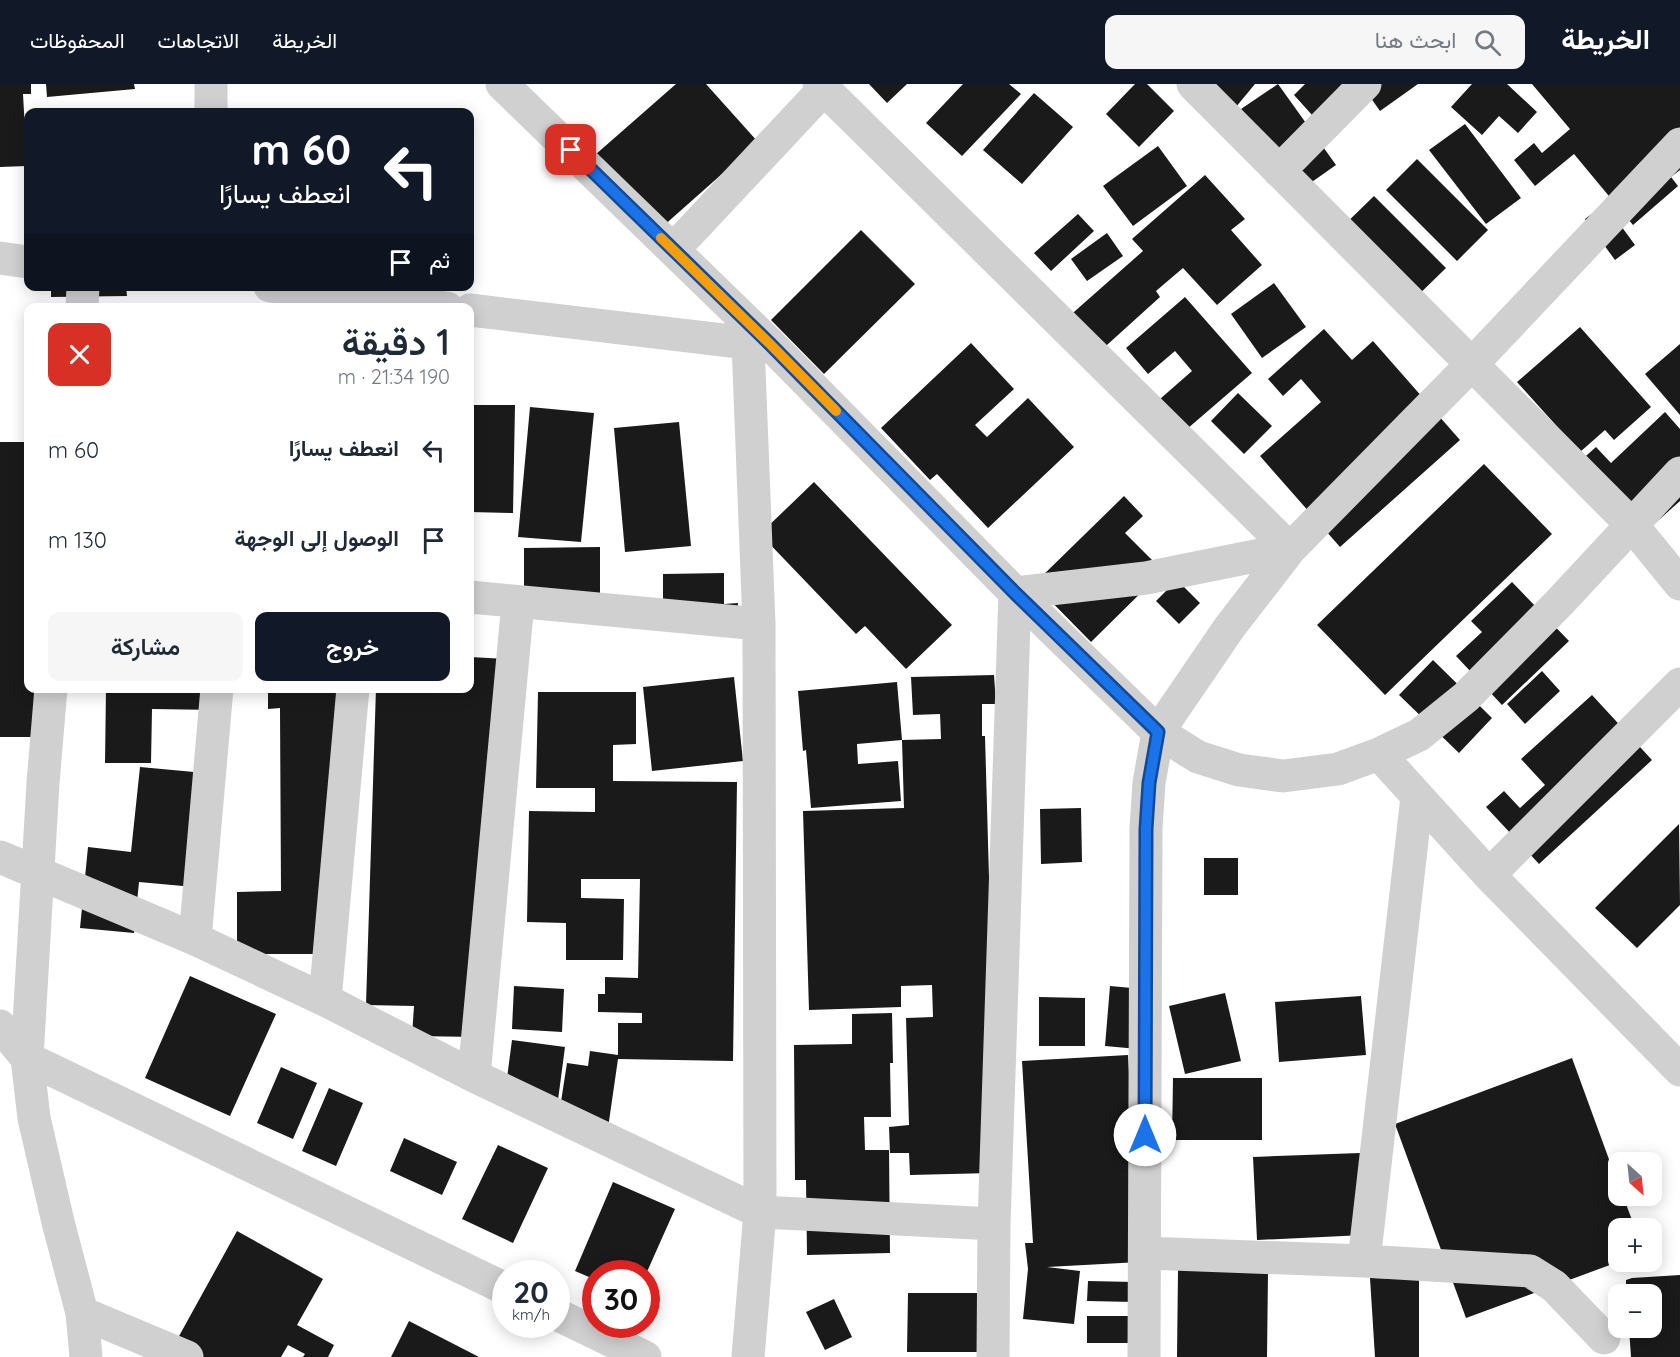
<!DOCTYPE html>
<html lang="ar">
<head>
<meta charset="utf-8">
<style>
  :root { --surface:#fff; --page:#f6f6f7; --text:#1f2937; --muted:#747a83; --accent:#111827 }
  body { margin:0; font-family:Quicksand,Vazirmatn,sans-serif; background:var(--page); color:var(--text); direction:rtl; height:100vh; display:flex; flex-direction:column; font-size:22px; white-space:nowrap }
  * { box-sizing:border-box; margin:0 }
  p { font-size:20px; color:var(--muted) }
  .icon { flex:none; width:33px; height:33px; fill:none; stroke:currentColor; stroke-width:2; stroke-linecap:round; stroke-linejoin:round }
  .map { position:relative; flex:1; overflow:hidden; direction:ltr }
  .panel { position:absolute; left:24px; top:219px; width:450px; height:390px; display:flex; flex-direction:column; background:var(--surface); border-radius:12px; box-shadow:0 3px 15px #0003; direction:rtl }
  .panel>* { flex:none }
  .banner { position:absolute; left:24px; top:24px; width:450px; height:183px; border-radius:12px; box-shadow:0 3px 15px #0003; direction:rtl; background:#111827; color:#fff; overflow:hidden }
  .needle { width:39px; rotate:153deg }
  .fabs { position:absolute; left:1608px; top:1068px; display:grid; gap:12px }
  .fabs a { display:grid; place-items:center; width:54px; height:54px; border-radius:12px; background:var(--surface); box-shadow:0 3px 15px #0003; font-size:30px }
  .speed { position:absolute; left:492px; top:1176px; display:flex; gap:12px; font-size:30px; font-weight:700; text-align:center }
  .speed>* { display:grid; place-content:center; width:78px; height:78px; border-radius:50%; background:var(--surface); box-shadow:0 3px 15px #0003; line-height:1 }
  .speed small { font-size:15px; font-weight:400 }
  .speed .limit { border:9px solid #d22; background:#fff; color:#111 }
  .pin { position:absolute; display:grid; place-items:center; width:51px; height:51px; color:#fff; margin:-26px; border-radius:12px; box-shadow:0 3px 9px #0006 }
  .me { position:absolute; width:66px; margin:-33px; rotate:0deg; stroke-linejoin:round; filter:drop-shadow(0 0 4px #0008) }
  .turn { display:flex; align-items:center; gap:21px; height:126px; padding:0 24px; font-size:27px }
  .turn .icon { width:78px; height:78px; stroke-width:2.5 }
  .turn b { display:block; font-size:42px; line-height:51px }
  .then { display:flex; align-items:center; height:57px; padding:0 24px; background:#0003; gap:12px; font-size:22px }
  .round { display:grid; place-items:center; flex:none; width:63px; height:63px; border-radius:12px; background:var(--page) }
  .head { display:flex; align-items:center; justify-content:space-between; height:102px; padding:0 24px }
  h1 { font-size:36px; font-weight:600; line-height:45px }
  .action { display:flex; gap:12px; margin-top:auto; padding:12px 24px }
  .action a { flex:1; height:69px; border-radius:12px; background:var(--accent); color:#fff; font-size:24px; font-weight:600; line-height:69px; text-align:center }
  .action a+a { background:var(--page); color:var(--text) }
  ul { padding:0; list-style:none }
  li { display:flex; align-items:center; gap:18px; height:90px; padding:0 24px }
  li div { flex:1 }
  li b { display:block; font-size:22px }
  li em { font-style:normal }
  header { display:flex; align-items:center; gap:36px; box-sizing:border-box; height:84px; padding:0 30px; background:var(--accent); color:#fff }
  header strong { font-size:28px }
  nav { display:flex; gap:33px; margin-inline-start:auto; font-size:21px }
  .search { width:420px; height:54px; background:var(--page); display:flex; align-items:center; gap:15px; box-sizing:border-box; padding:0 21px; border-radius:12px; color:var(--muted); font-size:22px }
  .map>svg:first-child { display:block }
</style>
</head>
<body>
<header>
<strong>الخريطة</strong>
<div class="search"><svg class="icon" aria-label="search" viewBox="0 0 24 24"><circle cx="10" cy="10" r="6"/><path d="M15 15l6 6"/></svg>ابحث هنا</div>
<nav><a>الخريطة</a><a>الاتجاهات</a><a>المحفوظات</a></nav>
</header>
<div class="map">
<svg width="1680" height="1273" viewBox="0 0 1680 1273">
  <rect width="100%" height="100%" fill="#fff"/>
  <path fill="#1a1a1a" d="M0,0H31V10H23L27,82L0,83Z
    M46,0H134L135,5L47,13Z
    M676,0H706L758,58L661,144L595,71Z
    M869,0H907L887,19Z
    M963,0H1009L1021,10L962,72L926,39Z
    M1135,0H1147L1174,27L1139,63L1106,30Z
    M1198,0H1255L1226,35Z
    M1278,0L1336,81L1299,107L1241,25Z
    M1305,0H1352L1331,52L1294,11Z
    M1361,0H1418L1380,27Z
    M1472,0H1507L1537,28L1518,49L1499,32L1482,51L1451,23Z
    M1532,0H1680V86L1671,93L1678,102L1633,141L1574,70L1535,102L1514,76L1534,59L1542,69L1570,45Z
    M1034,9L1073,43L1022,100L983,66Z
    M1465,40L1521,114L1486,140L1429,66Z
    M1158,62L1187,102L1133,142L1103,102Z
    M1417,75L1488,146L1457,177L1386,106Z
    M1205,91L1245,135L1231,146L1262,181L1217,221L1183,184L1156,207L1160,213L1097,270L1066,235L1143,167L1132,155Z
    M1374,112L1446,184L1408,221L1336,149Z
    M1605,120L1635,161L1615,176L1585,135Z
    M1078,130L1094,147L1051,187L1034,169Z
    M861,146L915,200L824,290L771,236Z
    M1107,149L1123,172L1087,197L1071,175Z
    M1274,199L1306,243L1262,274L1231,230Z
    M51,202H126L127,212L51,213Z
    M1185,213L1252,289L1187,345L1160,315L1192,287L1175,267L1148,290L1126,264Z
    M1580,243L1651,323L1614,356L1605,346L1580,368L1517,298Z
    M1324,245L1352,276L1373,257L1460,356L1340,463L1260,372L1321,318L1301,295L1283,312L1268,295Z
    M971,259L1014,305L975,341L987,353L1028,314L1074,363L988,444L937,390L930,396L881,344Z
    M1680,260V331L1645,290Z
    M1238,309L1272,342L1244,370L1211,337Z
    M470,321H515L513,429L470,428Z
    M530,323L594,329L581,458L518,453Z
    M1665,328L1680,345V417L1643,450L1578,379L1596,363L1611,379Z
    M679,338L691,462L625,468L614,344Z
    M0,358H28V604H52V653H0Z
    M1484,380L1552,450L1385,611L1317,541Z
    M814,398L952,541L906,585L865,542L856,550L760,450Z
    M1124,412L1143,432L1125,449L1163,487L1091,558L1034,500Z
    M600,463V522H524V464Z
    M724,489V520L738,519L737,531L663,532V490Z
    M1177,496L1200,519L1179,540L1156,517Z
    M1512,498L1569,557L1502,621L1456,572L1482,548L1471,537Z
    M470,573L507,575L478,953L412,952L414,922L366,921L376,604H470Z
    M1433,576L1492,634L1459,669L1399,611Z
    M1542,587L1560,607L1525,640L1507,620Z
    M994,591L996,620H982V652H985L994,970L992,1089L910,1091L909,1069H890L889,1043L909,1041L906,934L933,933L932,901L901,902V923L809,926L803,727L904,724L902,656L941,655L940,630L913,631L911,593Z
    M734,593L743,677L652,687L643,603Z
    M897,598L902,656L857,660L858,680L898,677L901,717L811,724L806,666L803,667L798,607Z
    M106,604H219L218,626L152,625L151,679H105Z
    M268,604H336L337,870H237V808L281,807L280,624L268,625Z
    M538,608H636V660L613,661V697L737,698L733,977L618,975L606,1058L560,1024L567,979L588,982L590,967L618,971V939H642V929L598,928V910H605V893L638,894L640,795H581V814L624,815L623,876H566V839L527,838L529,727L595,728V704H536Z
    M1592,611L1652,676L1539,780L1486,723L1504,707L1520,724L1545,701L1521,675Z
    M140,683L205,689L194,803L139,798L134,849L80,844L88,763L131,768Z
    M1081,724L1082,778L1041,780L1040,725Z
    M1679,740L1680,821L1637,864L1595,824Z
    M1204,774H1238V811H1204Z
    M190,892L276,930L230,1032L145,994Z
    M514,902L564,905L562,948L512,945Z
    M1110,902L1143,905L1138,965L1105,962Z
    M1225,909L1241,977L1185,990L1169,922Z
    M1361,912L1366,971L1279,978L1275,918Z
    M1039,913L1085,914V962H1039Z
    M892,929L893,979H890L891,1033H864L865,1066H889L890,1169L807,1171L806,1096H795L794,961L852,960V930Z
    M512,956L565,963L558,1016L505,1009Z
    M1128,971L1140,1178L1047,1183L1080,1187L1074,1240L1023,1235L1028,1185L1025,1159H1033L1022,977Z
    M1572,974L1618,1100V1112H1623L1635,1144H1618V1178L1466,1234L1395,1040Z
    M281,983L317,999L293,1055L257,1039Z
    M1173,994H1262V1056H1172Z
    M329,1004L363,1019L336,1082L302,1067Z
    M404,1054L457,1078L442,1111L390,1087Z
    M498,1061L548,1084L513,1159L462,1135Z
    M1360,1069L1364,1151L1257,1156L1253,1073Z
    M613,1098L675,1125L646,1190H596V1196L575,1187Z
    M237,1147L323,1195L297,1241L334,1261L328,1273H303L305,1270L288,1261L281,1273H192L173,1263Z
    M1178,1186L1268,1188L1267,1273H1177Z
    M1680,1191V1273H1631L1629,1244H1652V1210H1626V1196L1632,1194Z
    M1370,1194L1419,1195V1273H1375Z
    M1088,1197L1134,1198V1218L1087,1217Z
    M908,1209H984V1268H907Z
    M834,1215L852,1253L825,1266L806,1228Z
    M1087,1232H1132L1133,1259H1087Z
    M409,1237L479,1273H391Z"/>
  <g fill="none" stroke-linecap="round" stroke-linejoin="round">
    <path stroke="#d0d0d0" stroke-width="33" d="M502,0L770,260L1015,509L1158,648L1198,673L1239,686L1283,692L1338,685L1379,670L1419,651L1466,613L1559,519L1680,389
      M819,0L1290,465L1229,544L1158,648L1149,699L1146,745L1144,1273
      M1193,0L1632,441L1680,500
      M211,28V0
      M1279,87L1365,0
      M673,166L824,5
      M0,174L28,178
      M270,202L447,224
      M82,224L83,202
      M470,226L748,259L769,260
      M470,513L759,540
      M51,604L43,699L27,974L34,1034L58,1138L82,1229L86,1273
      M1379,670L1489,791L1680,986
      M0,773L195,855L325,916L474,992L760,1128L994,1140
      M1489,791L1680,600
      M195,855L217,604
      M325,916L353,604
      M0,942L27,974L506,1205
      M474,992L518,518
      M1145,1169L1364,1177L1417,713
      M1364,1177L1530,1187L1554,1202L1604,1254
      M82,1229L187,1273
      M556,1230L645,1273
      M748,1273L760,1128L759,540L748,259
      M993,1273L994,1140L1015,509L1146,494L1290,465L1473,279L1680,60"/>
  </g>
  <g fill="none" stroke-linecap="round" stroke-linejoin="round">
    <g stroke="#114b97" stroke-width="15">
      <path id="route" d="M571,66L770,260L1015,509L1158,648L1149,699L1146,745L1145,1051"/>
    </g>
    <use href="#route" stroke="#1a73e8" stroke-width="10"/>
    <path stroke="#f59e0b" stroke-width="10" d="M661,154L770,260L836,327"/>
  </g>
</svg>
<div class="fabs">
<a><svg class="needle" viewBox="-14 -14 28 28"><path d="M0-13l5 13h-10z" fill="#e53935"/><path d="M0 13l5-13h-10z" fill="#747a83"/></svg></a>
<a>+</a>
<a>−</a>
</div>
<div class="speed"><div>20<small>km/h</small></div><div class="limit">30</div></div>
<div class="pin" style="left:571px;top:66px;background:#d93025"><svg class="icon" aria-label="arrive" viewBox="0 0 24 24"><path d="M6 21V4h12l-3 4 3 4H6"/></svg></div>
<svg class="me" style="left:1145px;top:1051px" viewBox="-20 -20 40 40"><circle r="19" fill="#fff"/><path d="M0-13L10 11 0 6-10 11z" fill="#1a73e8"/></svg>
<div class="banner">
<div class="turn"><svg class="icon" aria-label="left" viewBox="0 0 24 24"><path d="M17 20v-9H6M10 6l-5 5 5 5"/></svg><div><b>60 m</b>انعطف يسارًا</div></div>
<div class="then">ثم<svg class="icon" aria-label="arrive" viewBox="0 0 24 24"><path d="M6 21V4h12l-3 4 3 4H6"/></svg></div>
</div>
<section class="panel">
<div class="head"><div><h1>1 دقيقة</h1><p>190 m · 21:34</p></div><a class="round" style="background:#d93025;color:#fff"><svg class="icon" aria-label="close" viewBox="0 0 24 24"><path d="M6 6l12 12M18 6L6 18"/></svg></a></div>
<ul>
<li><svg class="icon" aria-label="left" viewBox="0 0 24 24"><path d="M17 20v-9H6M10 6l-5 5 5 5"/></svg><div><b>انعطف يسارًا</b></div><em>60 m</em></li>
<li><svg class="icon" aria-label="arrive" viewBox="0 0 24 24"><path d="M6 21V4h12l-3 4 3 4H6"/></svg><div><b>الوصول إلى الوجهة</b></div><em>130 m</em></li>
</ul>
<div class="action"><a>خروج</a><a>مشاركة</a></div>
</section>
</div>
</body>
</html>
